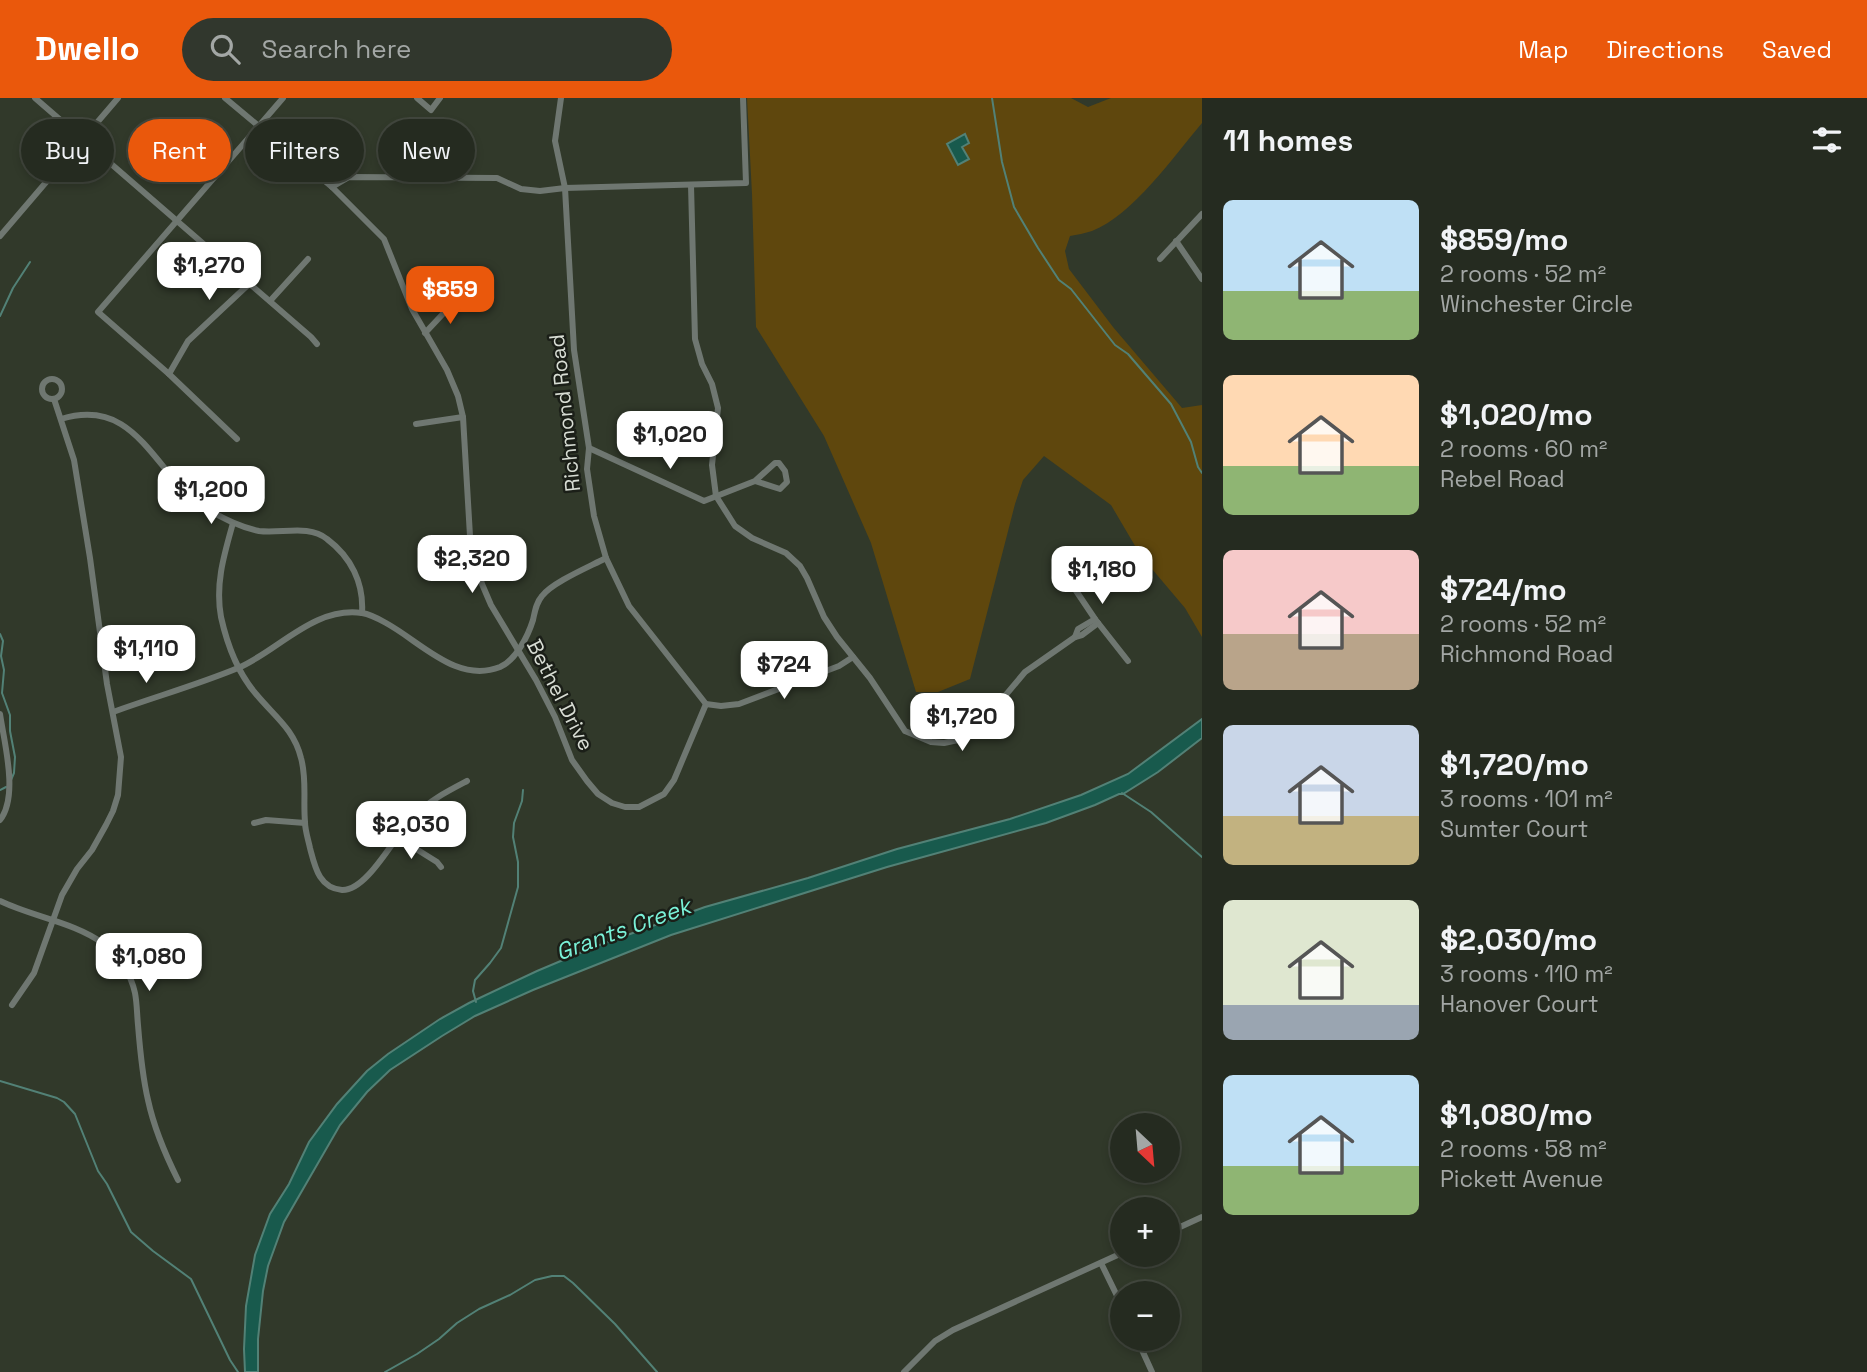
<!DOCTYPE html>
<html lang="en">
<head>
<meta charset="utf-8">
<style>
  :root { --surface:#252b20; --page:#31372d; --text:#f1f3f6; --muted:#a3a7a5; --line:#42473e; --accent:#ea580c }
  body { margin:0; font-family:"Space Grotesk",sans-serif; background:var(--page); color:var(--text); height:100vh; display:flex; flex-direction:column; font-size:26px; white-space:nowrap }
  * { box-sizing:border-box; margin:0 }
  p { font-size:23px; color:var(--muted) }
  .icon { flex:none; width:38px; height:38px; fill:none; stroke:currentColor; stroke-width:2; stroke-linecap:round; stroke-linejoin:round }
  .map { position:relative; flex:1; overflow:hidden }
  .side { display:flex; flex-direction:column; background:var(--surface); width:665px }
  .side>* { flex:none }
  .hud { position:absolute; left:21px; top:21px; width:665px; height:63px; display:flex; gap:14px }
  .needle { width:46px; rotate:154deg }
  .buttons { position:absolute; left:1110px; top:1015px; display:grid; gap:14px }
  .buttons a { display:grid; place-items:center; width:70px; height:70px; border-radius:50%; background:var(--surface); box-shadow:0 4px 10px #0003,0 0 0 2px var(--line); font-size:35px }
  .price { position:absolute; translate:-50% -60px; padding:0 16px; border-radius:14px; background:#fff; color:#222; font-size:23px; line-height:46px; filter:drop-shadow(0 2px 4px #0008) }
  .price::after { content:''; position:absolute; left:50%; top:42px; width:21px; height:16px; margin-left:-10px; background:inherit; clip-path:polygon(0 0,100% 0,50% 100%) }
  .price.selected { background:var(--accent); color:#fff }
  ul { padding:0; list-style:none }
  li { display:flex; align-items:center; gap:21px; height:175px; padding:0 21px }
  li span { display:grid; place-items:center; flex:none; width:196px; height:140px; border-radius:10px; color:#555 }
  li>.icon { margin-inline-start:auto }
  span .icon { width:84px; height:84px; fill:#fffc; stroke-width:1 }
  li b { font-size:30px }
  h2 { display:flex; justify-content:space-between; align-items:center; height:84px; padding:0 21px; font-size:30px }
  .tag { padding:0 24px; border-radius:32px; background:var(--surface); box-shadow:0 4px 10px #0003,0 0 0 2px var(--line); font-size:24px; line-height:63px }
  .tag.selected { background:var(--accent); color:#fff }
  header { display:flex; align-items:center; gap:42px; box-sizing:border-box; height:98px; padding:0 35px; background:var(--accent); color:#fff }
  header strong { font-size:33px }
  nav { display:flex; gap:38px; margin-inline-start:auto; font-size:24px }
  .search { width:490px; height:63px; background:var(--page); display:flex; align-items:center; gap:18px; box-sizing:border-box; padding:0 24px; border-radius:38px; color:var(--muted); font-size:26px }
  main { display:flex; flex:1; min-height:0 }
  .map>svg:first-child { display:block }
  .green { fill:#5f470d }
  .water { fill:#185a4d; stroke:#528176; stroke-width:2 }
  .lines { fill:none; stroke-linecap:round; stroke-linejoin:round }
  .stream { stroke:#528176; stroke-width:2 }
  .minor { stroke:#6f7771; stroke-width:6 }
  .labels { text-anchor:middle; stroke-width:5; stroke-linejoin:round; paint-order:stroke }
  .street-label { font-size:21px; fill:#d8ddd4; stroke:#1b1f18 }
  .water-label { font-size:23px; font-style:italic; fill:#7af2d8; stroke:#1b1f18 }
</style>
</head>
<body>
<header>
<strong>Dwello</strong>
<div class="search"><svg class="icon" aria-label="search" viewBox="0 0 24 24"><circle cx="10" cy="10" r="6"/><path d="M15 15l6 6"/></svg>Search here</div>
<nav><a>Map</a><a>Directions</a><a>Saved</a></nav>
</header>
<main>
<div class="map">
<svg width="1202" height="1274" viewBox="0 0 1202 1274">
  <rect width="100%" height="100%" fill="#31392a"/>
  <!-- green -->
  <path class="green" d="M747,0H1071L1088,9L1111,0H1202V25C1173,59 1133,117 1092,133C1085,135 1077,137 1070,138L1065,153L1069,171L1113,229L1182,310L1202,307V539L1185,510L1141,458L1111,407L1044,358L1023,382L1015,406L970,581L938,594H916L871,445L824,338L756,229L752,96Z"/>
  <!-- water -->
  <g class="water">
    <path d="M965,36L969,45L962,49L969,61L958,67L947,46Z"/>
    <path d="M1202,621V640L1158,674L1123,696H1119L1095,707L1046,725L887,769L671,837L533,892L475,918L442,938L390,972L367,994L340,1027L284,1124L268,1168L263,1193L258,1241V1274H245L244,1251L246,1208L255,1157L270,1116L289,1086L309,1044L337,1006L367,973L388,956L440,921L469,905L537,873L594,849L705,809L808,780L897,751L1010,721L1081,697L1128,676Z"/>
  </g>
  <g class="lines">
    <!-- stream -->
    <g class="stream">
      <path d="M992,0L1002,64L1014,109L1038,150L1059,182L1071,191L1115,247L1128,256L1171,306L1191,344L1198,369L1202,375"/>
      <path d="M0,218L13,190L30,164"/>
      <path d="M0,536L3,543L1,558L4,572L2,595L10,617V633L15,659L14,675L11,682"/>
      <path d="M0,692L6,689"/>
      <path d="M1122,695L1151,714L1202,759"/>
      <path d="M476,904L473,893L475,882L490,865L501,850L518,789V764L513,739L514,725L522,703L523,692"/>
      <path d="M0,983L57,1000L64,1004L75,1016L98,1073L107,1086L131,1134L153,1153L191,1181L230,1262L238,1274"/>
      <path d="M385,1274L417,1256L439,1241L457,1225L479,1211L510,1197L535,1182L552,1178H564L573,1185L615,1226L657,1274"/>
    </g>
    <!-- minor -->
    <g class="minor">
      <path d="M35,0L311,239L317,246"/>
      <path d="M225,0L332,89L384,141L412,211L447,272L458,298L463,319L470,438L482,486L491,507L536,582L555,619L572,662L587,683L598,696L612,705L625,709H639L664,696L674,682L706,606"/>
      <path d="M417,0L431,12L440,0"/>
      <path d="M561,0L555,43L565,90L574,252L589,350L587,371L594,418L606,460L629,508L706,606L721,608L739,606L839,568L853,559"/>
      <path d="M691,87L695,241L702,266L712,286L718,310L712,367L716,398L735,428L752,440L786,455L800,468L807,480L824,519L837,539L870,580L905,633L931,644L944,645L958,642L978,630L1025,574L1075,539L1082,537L1098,525"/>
      <path d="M332,89L349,79L497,80L521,91L540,93L565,90L746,85L743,0"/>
      <path d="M0,138L118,0"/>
      <path d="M1176,143L1202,181"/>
      <path d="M1160,161L1202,116"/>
      <path d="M270,203L308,161"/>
      <path d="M425,235L455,203"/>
      <path d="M169,276L188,243L249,186"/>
      <circle cx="52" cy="291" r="10"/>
      <path d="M61,321C114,305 137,336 167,373C174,383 182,394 192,401C212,415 235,428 259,433C281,436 309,426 327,441C351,459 364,485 362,515"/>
      <path d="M416,326L463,319"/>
      <path d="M237,341L169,276L98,214L283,0"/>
      <path d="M589,350L704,403L755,383L780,391L787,384L785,373L779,365H775L755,383"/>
      <path d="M233,425C224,457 215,486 221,519C227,546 238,575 256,596C274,618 294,631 301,660C307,681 303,702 305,724C305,732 308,741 310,750C315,769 319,790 342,792C368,793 396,735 414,718C430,702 448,693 467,683"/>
      <path d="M1058,466L1095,521L1128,563"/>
      <path d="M1075,539L1078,531L1095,521"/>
      <path d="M113,614C154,599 197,587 238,570C278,553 314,508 362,515C370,516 379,521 386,525C421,544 457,586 500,569C516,562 528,538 533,522C535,513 536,505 542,498C553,484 589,469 606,460"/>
      <path d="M0,616C4,644 19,698 0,722"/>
      <path d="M254,725L266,722L305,725"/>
      <path d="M397,739L437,764L441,769"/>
      <path d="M0,803C33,819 74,824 104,846C119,858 131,876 135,895C137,905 137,917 138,927C140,952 142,977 148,1002C154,1030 165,1056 178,1082"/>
      <path d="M12,907L34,875L62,797L77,771L92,752L106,727L113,713L118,697L121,659L107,586L90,460L74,362L54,301"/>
      <path d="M1167,1135L1202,1119"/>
      <path d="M1101,1165L1122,1208"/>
      <path d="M1137,1241L1152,1274"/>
      <path d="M904,1274L935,1243L953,1232L1122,1155"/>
    </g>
  </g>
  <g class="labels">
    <!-- street labels -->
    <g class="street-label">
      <text transform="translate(565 315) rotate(-96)" y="7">Richmond Road</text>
      <text transform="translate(560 597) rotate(63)" y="7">Bethel Drive</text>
    </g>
    <!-- water labels -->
    <g class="water-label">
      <text transform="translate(623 831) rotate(-20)" y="8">Grants Creek</text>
    </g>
  </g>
</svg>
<div class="buttons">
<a><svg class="needle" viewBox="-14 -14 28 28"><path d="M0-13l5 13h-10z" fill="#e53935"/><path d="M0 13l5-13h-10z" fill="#a3a7a5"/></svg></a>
<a>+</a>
<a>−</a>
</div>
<b class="price" style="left:209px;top:204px">$1,270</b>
<b class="price selected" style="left:450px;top:228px">$859</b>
<b class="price" style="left:670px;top:373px">$1,020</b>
<b class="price" style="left:211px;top:428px">$1,200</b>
<b class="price" style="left:472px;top:497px">$2,320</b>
<b class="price" style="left:1102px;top:508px">$1,180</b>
<b class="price" style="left:146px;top:587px">$1,110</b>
<b class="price" style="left:784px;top:603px">$724</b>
<b class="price" style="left:962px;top:655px">$1,720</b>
<b class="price" style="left:411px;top:763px">$2,030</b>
<b class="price" style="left:149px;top:895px">$1,080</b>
<div class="hud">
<a class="tag">Buy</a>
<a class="tag selected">Rent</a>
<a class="tag">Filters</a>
<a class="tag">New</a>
</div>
</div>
<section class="side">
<h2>11 homes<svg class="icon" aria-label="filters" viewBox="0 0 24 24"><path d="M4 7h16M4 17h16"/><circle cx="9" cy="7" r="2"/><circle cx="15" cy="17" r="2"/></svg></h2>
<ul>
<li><span style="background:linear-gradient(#bfe0f5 65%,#8fb573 0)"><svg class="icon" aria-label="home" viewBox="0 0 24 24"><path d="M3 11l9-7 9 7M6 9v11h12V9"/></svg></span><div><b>$859/mo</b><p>2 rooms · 52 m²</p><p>Winchester Circle</p></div></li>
<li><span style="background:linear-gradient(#ffd9b3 65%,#8fb573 0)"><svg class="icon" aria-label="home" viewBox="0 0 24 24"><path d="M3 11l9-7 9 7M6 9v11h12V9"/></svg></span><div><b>$1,020/mo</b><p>2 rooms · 60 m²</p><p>Rebel Road</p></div></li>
<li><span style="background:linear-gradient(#f6c9c9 60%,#b9a48a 0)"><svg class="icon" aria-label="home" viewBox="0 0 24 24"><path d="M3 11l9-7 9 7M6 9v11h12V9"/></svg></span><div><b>$724/mo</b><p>2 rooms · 52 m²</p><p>Richmond Road</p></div></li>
<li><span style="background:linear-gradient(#c9d6e8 65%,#c2b280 0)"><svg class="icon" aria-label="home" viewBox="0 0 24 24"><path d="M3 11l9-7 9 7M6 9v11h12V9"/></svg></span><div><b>$1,720/mo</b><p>3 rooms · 101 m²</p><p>Sumter Court</p></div></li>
<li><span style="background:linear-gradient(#dfe7d0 75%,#9aa5b1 0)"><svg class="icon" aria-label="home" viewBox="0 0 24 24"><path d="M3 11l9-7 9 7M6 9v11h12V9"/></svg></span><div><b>$2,030/mo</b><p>3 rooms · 110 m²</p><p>Hanover Court</p></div></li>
<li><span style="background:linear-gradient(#bfe0f5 65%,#8fb573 0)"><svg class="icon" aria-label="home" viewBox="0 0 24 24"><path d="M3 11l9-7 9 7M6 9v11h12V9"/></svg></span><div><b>$1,080/mo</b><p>2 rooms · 58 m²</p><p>Pickett Avenue</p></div></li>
</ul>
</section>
</main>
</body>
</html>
